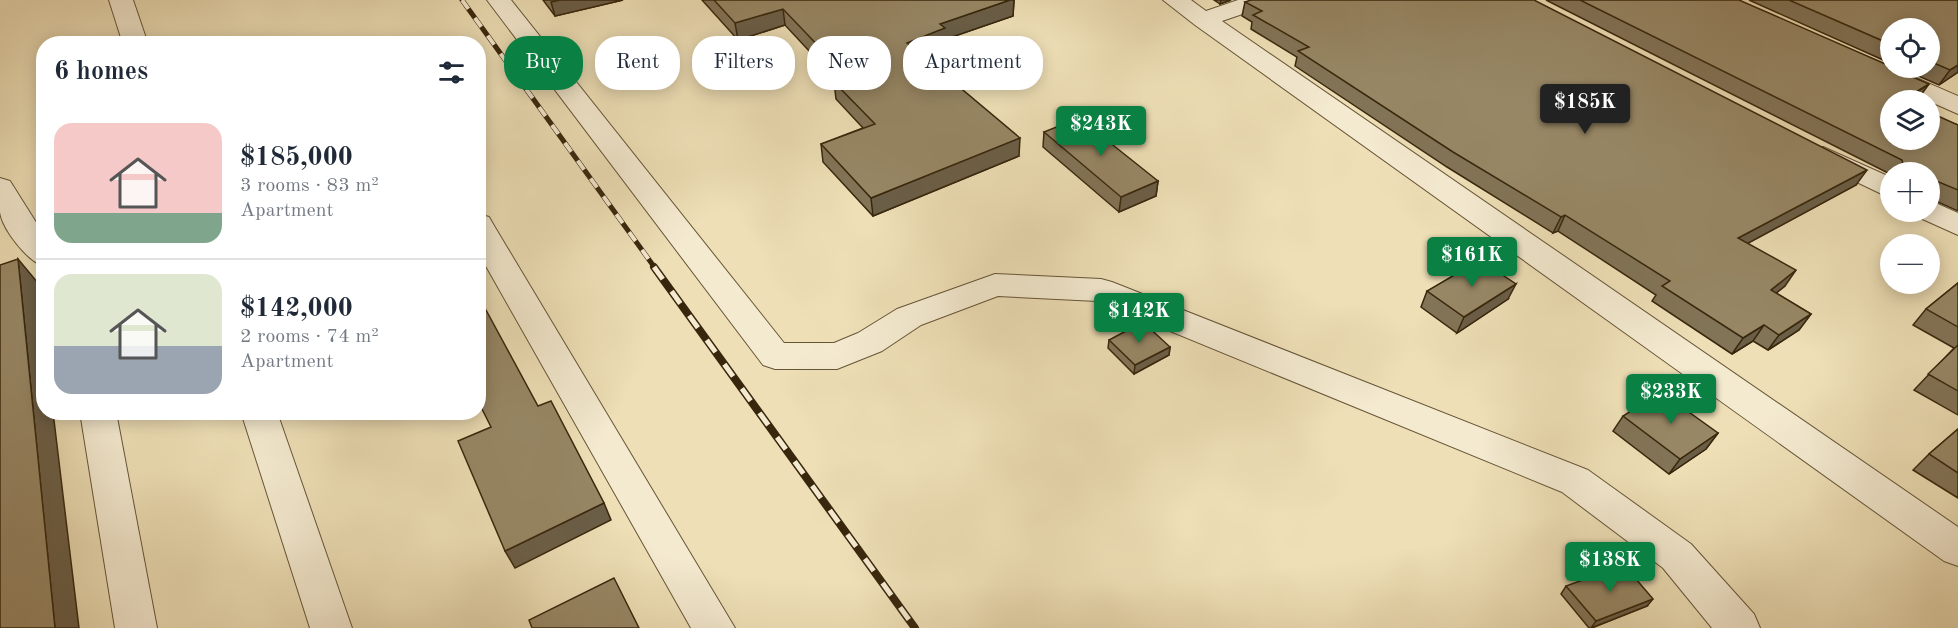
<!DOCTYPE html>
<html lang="en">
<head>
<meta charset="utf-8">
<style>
  :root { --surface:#fff; --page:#f6f6f7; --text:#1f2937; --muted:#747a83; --line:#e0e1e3; --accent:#0b8043 }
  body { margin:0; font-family:"Old Standard TT",serif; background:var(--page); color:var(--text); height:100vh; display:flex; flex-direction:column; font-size:22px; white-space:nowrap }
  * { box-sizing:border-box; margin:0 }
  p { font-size:20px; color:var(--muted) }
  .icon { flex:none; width:33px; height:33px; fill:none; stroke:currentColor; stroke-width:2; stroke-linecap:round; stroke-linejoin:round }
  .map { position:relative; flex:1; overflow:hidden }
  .panel { position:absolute; left:36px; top:36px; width:450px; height:384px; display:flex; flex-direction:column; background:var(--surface); border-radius:24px; box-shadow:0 3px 15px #0003 }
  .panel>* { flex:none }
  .guide { position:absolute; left:504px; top:36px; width:570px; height:54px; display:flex; gap:12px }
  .buttons { position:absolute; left:1880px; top:18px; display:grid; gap:12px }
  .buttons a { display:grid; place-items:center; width:60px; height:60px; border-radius:50%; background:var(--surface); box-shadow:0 3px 15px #0003; font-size:30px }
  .price { position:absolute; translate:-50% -51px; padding:0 14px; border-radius:6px; background:var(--accent); color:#fff; font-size:20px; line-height:39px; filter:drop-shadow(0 2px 3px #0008) }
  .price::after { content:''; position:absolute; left:50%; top:36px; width:18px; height:14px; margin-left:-9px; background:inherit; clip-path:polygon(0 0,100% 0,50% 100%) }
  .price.selected { background:#222; color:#fff }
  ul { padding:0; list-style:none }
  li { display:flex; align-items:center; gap:18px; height:150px; padding:0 18px }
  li+li { border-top:2px solid var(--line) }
  li span { display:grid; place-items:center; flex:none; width:168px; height:120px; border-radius:18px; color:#555 }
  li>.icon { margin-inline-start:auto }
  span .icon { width:72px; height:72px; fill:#fffc; stroke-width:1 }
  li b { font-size:26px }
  h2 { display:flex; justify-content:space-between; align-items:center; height:72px; padding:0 18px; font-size:26px }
  .chip { padding:0 21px; border-radius:24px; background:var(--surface); box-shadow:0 3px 15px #0003; font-size:21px; line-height:54px }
  .chip.selected { background:var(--accent); color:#fff }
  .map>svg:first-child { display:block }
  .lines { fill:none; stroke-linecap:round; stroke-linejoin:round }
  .minor-casing { stroke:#665537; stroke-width:2 }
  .minor { fill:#f4ead0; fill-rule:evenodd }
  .rail-far1-casing { stroke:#39270d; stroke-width:5 }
  .rail-casing { stroke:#39270d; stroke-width:8 }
  .rail-far1 { stroke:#f4ead0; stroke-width:4; stroke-dasharray:11; stroke-linecap:butt }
  .rail { stroke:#f4ead0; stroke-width:5; stroke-dasharray:15; stroke-linecap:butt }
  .wall { fill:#827457; stroke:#39270d; stroke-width:1.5 }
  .shaded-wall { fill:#6a5e47; stroke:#39270d; stroke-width:1.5 }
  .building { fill:#978765; stroke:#39270d; stroke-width:1.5 }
</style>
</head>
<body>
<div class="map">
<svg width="1958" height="628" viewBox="0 0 1958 628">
  <rect width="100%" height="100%" fill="#eedfb6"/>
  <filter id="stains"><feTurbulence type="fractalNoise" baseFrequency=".00333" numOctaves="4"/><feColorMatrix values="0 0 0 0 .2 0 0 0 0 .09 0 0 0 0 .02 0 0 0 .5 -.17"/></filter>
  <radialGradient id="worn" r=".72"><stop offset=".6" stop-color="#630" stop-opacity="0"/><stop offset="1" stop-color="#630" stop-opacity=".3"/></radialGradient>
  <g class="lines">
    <!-- minor casing -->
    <g class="minor-casing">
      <g id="minor">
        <path d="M109,0H133L148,44H123Z"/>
        <path d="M487,0H511L784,343H834L858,333L897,309L995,274L1101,279L1112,282L1588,470L1691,544L1754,614L1760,628H1712L1663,568L1562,492L1097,301L998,296L921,325L882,351L837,369H775L763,365Z"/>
        <path d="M1163,0H1191L1206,11L1238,0H1273L1269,5L1222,21L1958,527V566L1944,561L1195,25Z"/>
        <path d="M1884,64L1958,96V114L1875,77L1871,72L1875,67Z"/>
        <path d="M1823,147L1890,177V198L1813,161L1809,155L1813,149Z"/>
        <path d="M0,178L10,181L44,235V266C28,262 2,229 0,212C0,201 0,189 0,178Z"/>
        <path d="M1929,200L1958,213V235L1918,217L1915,212H1929Z"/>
        <path d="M478,214L489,217L493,224L735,628H691L478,252Z"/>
        <path d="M80,412H116L157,628H115Z"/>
        <path d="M241,412H277L352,628H310Z"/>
      </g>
    </g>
    <!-- minor -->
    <use href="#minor" class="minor"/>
    <!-- rail-far1 casing -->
    <g class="rail-far1-casing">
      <path id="rail-far1" d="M462,0L655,268"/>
    </g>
    <!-- rail casing -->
    <g class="rail-casing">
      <path id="rail" d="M654,267L915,628"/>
    </g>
    <!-- rail-far1 -->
    <use href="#rail-far1" class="rail-far1"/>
    <!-- rail -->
    <use href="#rail" class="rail"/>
  </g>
  <!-- wall -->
  <g class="wall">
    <path d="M543,0H623L555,16Z"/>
    <path d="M702,0H1014L1013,16L946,39V45L921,55L1019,156L873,216L823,162L821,144L863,128L836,99L834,82L837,81L785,25L738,40Z"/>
    <path d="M1214,0H1231L1220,4Z"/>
    <path d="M1546,0H1739L1918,99L1915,100H1890L1958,125V211L1929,198V172H1890V174Z"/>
    <path d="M1749,0H1958V72L1939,85L1900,68H1929V28H1890V63Z"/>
    <path d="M1245,2L1856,185L1748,243L1785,286L1776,293L1811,314L1799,330L1768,350L1753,341L1732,354L1652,301L1656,295L1558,231L1553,233L1447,167L1295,66L1297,57L1251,29L1252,22L1242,16Z"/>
    <path d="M1044,132L1158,181L1156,196L1119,212L1043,147Z"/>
    <path d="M1958,283V415L1914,390L1954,348L1913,325L1926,309Z"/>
    <path d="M1427,291L1508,299L1457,333L1421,307Z"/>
    <path d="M1109,340L1170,347L1169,355L1134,374L1108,348Z"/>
    <path d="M1623,416L1718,433L1706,449L1669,474L1613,431Z"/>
    <path d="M1958,429V498L1913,470L1929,454Z"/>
    <path d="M1566,586L1647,606L1592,628H1589L1561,594Z"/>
  </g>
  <!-- shaded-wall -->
  <g class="shaded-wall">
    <path d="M560,0H623L555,16L551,2Z"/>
    <path d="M1010,0H1014L1013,16L946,39V45L908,60L907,43L940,24Z"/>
    <path d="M1221,0H1231L1220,4Z"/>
    <path d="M783,9L785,25L738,40L735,23Z"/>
    <path d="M1958,65V72L1939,85L1950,70Z"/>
    <path d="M1929,84L1918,99L1915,100H1903Z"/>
    <path d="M1020,138L1019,156L873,216L871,198Z"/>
    <path d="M1867,170L1856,185L1728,254L1738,238Z"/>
    <path d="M1158,181L1156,196L1119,212L1121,197Z"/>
    <path d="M1565,215L1558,231L1553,233L1561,217Z"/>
    <path d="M18,259L38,283L44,329V412H53L79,628H55Z"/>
    <path d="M1796,270L1785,286L1760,306L1771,290Z"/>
    <path d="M1516,284L1508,299L1457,333L1464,317Z"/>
    <path d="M1811,314L1799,330L1768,350L1779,335Z"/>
    <path d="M1764,325L1753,341L1732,354L1743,338Z"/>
    <path d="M1170,347L1169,355L1134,374L1135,365Z"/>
    <path d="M1718,433L1706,449L1669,474L1680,459Z"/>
    <path d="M604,503L611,520L515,568L505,551Z"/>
    <path d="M1653,599L1647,606L1591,628L1596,621Z"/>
  </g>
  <!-- building -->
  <g class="building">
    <path d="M714,0H1010L940,24L945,28L907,43L1020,138L871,198L821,144L875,124L834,82L848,77L783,9L735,23Z"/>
    <path d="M1251,0H1534L1867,170L1738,238L1796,270L1771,290L1811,314L1779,335L1764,325L1743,338L1662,286L1670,281L1565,215L1561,217L1453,152L1298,51L1309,47L1253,15L1262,11L1245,2Z"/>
    <path d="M1580,0H1739L1890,66V68H1892L1929,84L1903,100H1890V140H1929V112L1958,125V190L1929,178V172H1916L1904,168L1902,160Z"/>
    <path d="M1789,0H1958V65L1950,70L1929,61V28H1890V44Z"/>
    <path d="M1079,118L1158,181L1121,197L1044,132Z"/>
    <path d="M18,259L55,628H0V265Z"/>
    <path d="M1480,260L1516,284L1464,317L1427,291Z"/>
    <path d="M1958,283V327L1926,309Z"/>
    <path d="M478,293L486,310L538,406L551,401L604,503L505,551L458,441L491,427L478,401Z"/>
    <path d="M1143,322L1170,347L1135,365L1109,340Z"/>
    <path d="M1958,345V391L1928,374Z"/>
    <path d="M1661,392L1718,433L1680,459L1623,416Z"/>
    <path d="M1958,429V473L1929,454Z"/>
    <path d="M1624,565L1653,599L1596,621L1566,586Z"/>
    <path d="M614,578L639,628H532L529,620Z"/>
  </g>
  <rect width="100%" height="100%" filter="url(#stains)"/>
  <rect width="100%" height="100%" fill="url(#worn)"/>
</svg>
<div class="buttons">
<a><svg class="icon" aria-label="locate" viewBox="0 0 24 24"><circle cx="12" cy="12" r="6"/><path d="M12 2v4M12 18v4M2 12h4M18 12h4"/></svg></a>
<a><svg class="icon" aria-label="layers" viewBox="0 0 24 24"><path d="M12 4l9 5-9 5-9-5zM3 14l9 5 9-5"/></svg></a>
<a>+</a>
<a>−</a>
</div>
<b class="price selected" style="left:1585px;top:135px">$185K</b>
<b class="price" style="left:1101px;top:157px">$243K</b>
<b class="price" style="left:1472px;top:288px">$161K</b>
<b class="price" style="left:1139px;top:344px">$142K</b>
<b class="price" style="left:1671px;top:425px">$233K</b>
<b class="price" style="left:1610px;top:593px">$138K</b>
<div class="guide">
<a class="chip selected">Buy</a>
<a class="chip">Rent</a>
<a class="chip">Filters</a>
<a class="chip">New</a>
<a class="chip">Apartment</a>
</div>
<section class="panel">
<h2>6 homes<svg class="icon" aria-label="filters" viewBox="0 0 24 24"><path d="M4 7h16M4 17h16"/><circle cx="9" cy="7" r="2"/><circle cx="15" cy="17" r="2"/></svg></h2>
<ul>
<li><span style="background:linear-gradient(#f6c9c9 75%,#7fa58c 0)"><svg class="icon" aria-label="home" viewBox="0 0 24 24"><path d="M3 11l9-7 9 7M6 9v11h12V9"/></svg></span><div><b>$185,000</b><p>3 rooms · 83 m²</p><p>Apartment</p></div></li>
<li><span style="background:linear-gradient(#dfe7d0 60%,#9aa5b1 0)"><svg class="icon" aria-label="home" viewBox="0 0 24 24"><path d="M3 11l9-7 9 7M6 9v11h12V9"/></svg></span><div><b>$142,000</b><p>2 rooms · 74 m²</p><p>Apartment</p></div></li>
</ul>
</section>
</div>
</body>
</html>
